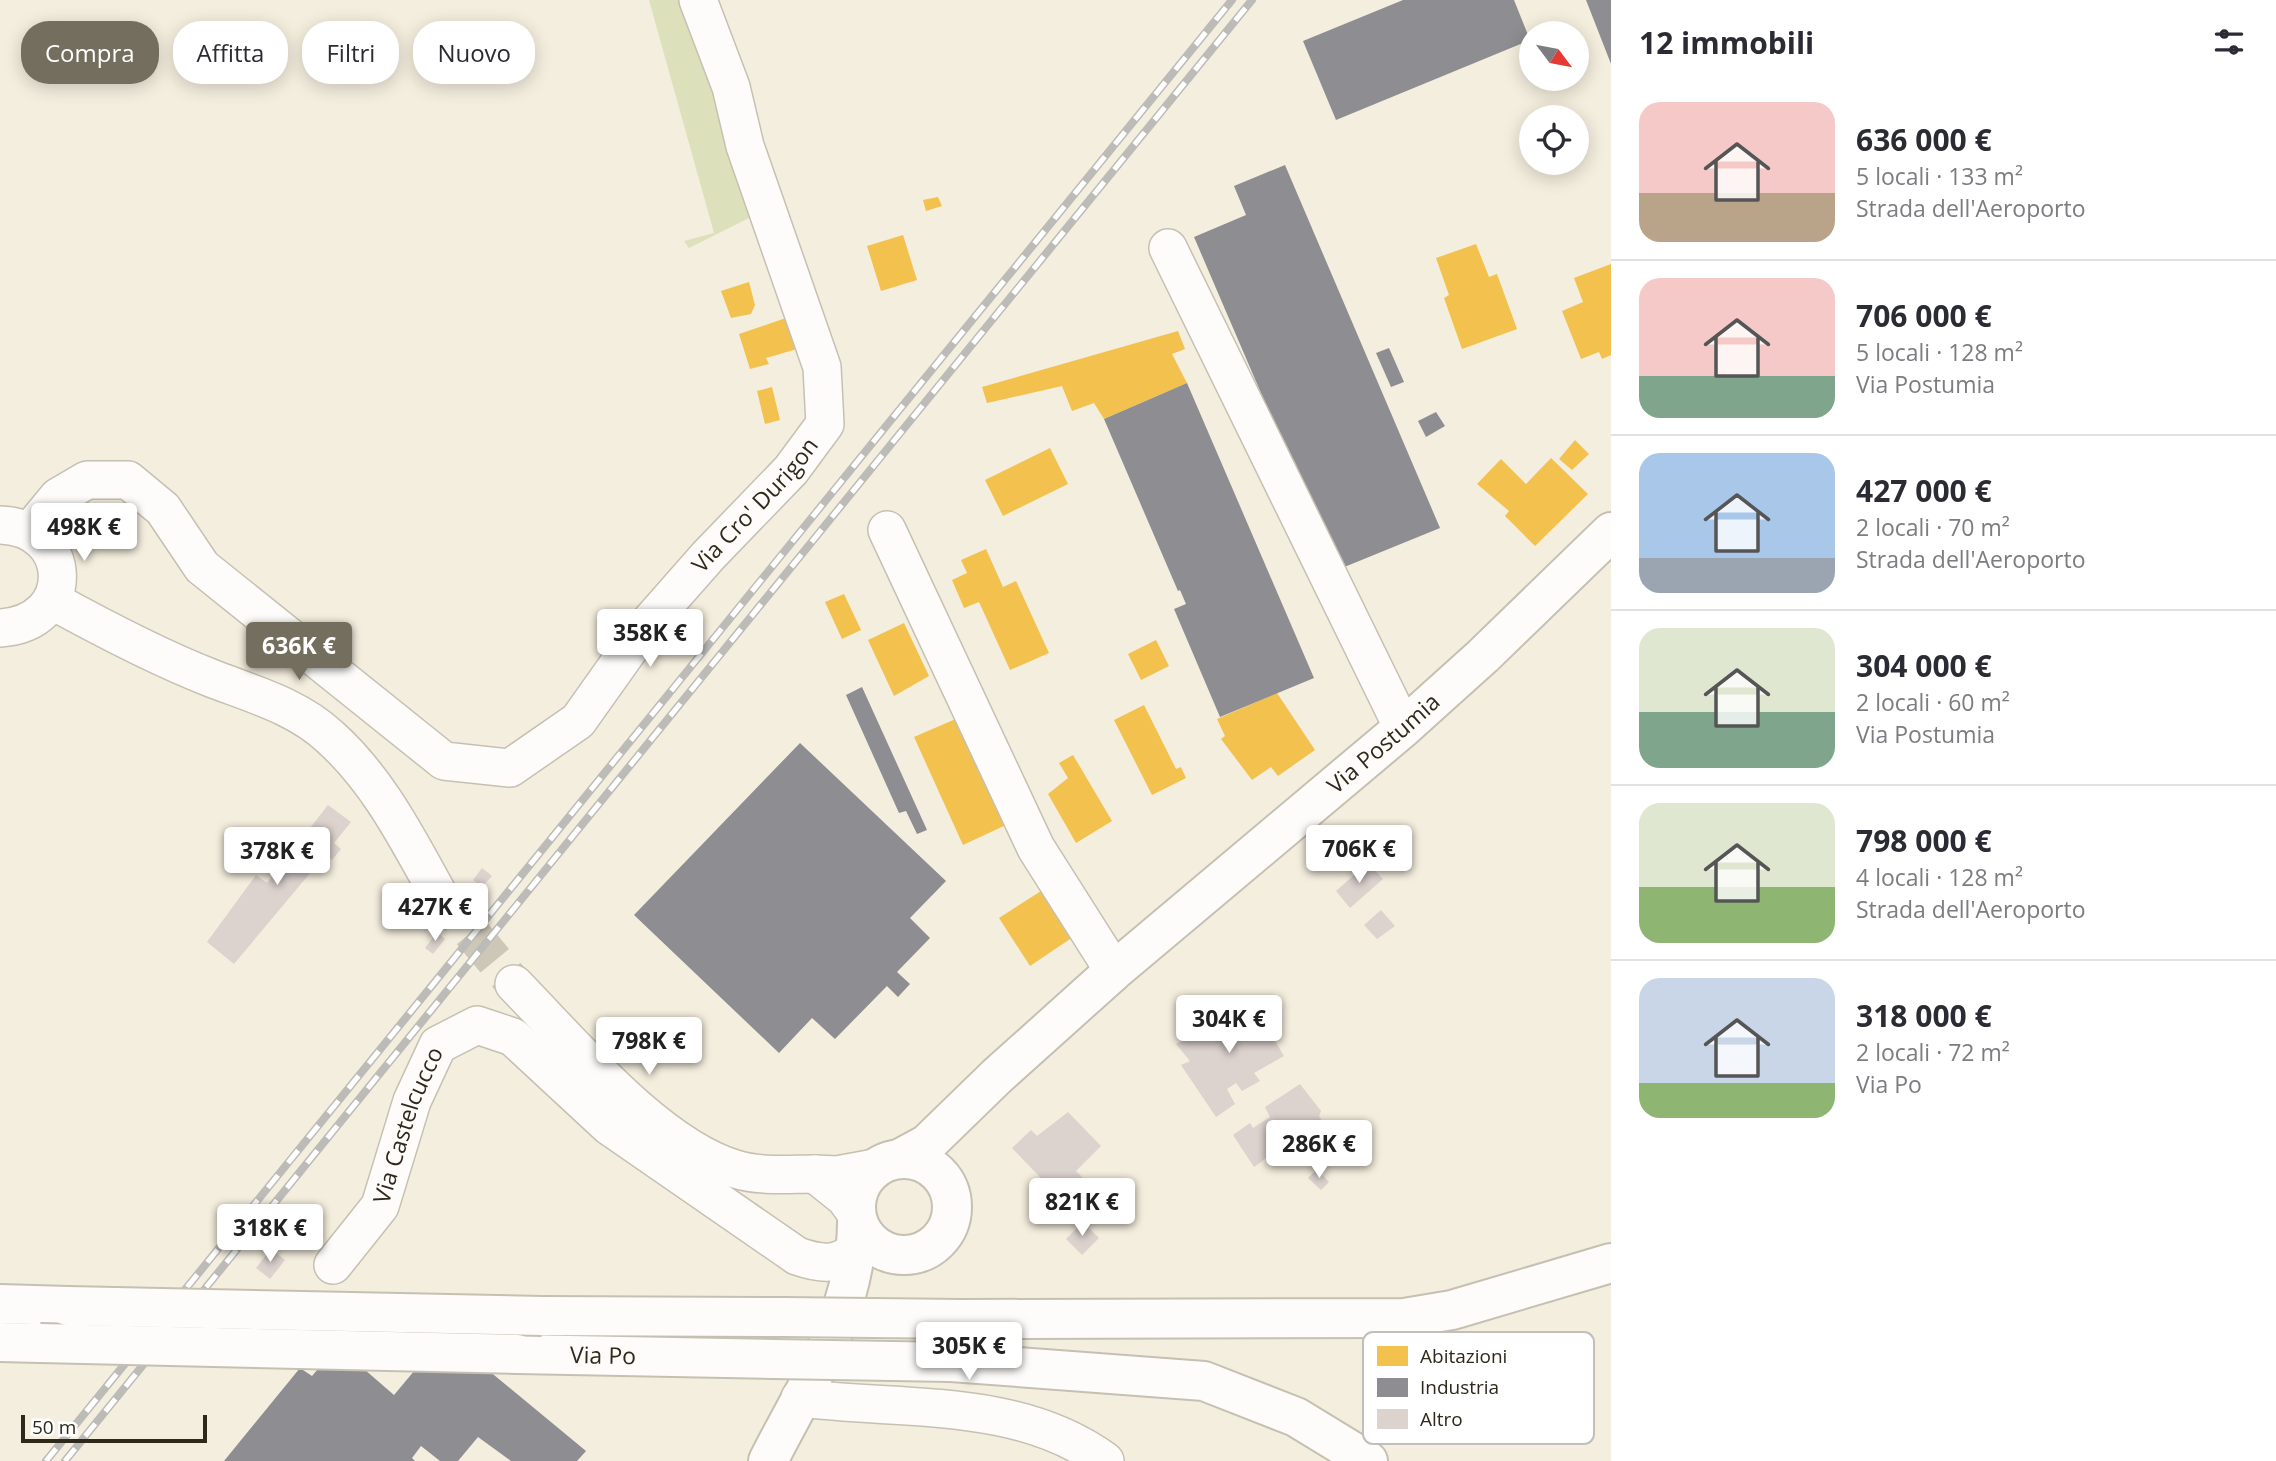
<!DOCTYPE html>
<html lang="it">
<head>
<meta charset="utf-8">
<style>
  :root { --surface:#fff; --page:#f7f7f7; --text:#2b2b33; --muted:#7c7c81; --line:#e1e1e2; --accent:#746e5f }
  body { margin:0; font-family:"Open Sans",sans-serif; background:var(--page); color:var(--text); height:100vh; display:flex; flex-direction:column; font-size:26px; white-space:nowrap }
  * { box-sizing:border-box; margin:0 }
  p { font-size:23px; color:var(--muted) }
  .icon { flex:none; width:38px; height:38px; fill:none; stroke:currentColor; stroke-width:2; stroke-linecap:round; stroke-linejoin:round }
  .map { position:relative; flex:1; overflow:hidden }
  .drawer { display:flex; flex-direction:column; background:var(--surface); width:665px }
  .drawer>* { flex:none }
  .hud { position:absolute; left:21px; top:21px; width:665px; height:63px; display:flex; gap:14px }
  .needle { width:46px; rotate:122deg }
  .fabs { position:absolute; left:1519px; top:21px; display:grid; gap:14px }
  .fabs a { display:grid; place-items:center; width:70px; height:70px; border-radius:50%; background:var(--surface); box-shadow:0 4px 18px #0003; font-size:35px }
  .scale { position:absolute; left:21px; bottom:18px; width:186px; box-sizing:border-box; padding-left:7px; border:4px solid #2f291b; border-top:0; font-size:19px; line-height:24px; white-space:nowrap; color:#2f291b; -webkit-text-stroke:5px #fff; paint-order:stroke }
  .price { position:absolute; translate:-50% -60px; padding:0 16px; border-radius:7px; background:#fff; color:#222; font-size:23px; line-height:46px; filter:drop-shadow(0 2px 4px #0008) }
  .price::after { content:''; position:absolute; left:50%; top:42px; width:21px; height:16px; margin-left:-10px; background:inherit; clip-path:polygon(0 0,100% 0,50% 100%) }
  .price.current { background:var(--accent); color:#fff }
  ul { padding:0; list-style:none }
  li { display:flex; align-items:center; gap:21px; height:175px; padding:0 28px }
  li+li { border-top:2px solid var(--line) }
  li span { display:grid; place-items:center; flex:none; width:196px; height:140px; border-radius:21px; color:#555 }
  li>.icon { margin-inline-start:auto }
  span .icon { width:84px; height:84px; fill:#fffc; stroke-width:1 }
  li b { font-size:30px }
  h2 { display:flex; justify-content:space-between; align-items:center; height:84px; padding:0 28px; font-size:30px }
  .pill { padding:0 24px; border-radius:28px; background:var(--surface); box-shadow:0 4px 18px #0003; font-size:24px; line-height:63px }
  .pill.current { background:var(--accent); color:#fff }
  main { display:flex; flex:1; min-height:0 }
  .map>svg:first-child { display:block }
  .green { fill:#dce1bb }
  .homes { fill:#f2c14e }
  .industry { fill:#8d8d92 }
  .building { fill:#dcd2ce }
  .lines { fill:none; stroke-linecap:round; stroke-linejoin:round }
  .minor-tunnel { stroke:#cdc7b7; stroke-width:37; stroke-dasharray:37 18; stroke-linecap:butt }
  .minor-casing { stroke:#c5c0b2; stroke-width:40 }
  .major-casing { stroke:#c5c0b2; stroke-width:42 }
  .highway-casing { stroke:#c5c0b2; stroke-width:42 }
  .minor { stroke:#fdfcfa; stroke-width:37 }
  .major { stroke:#fdfcfa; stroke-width:38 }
  .highway { stroke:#fdfcfa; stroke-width:38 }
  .rail-casing { stroke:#bcbbb7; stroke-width:8 }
  .rail { stroke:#fff; stroke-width:5; stroke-dasharray:16; stroke-linecap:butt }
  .highway-bridge-casing { stroke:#c5c0b2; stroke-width:42; stroke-linecap:butt }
  .highway-bridge { stroke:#fdfcfa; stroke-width:38 }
  .labels { text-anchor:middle; stroke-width:7; stroke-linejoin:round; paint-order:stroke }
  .street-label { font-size:23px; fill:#2f291b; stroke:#fff }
  .key { fill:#fff; stroke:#c1bfbb; stroke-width:2 }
  .key-label { font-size:19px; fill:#2f291b }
</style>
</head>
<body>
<main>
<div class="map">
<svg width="1611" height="1461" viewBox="0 0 1611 1461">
  <rect width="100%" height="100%" fill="#f4eede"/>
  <!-- green -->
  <path class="green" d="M649,0H704L773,206L689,248L684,241L714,233Z"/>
  <!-- homes -->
  <g class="homes">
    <path d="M938,197L942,206L926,211L923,200Z"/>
    <path d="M903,235L917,280L881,291L867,246Z"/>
    <path d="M1476,244L1489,277L1497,274L1517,329L1462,349L1444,298L1449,295L1436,258Z"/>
    <path d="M1611,264V355L1602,359L1599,352L1581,359L1562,311L1583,302L1574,278Z"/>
    <path d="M749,282L755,305L751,314L731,318L721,291Z"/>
    <path d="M786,318L797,349L766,358L769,364L750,369L739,334Z"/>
    <path d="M1178,331L1185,349L1172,354L1187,383L1104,419L1094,403L1072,411L1062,386L987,403L982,387Z"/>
    <path d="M772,387L780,420L765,424L757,391Z"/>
    <path d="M1575,440L1589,454L1572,470L1559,459Z"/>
    <path d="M1050,448L1068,484L1003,516L985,480Z"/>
    <path d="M1551,458L1588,494L1535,546L1505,516L1509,511L1477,484L1501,459L1526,484Z"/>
    <path d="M986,549L1003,587L1016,581L1049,653L1010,670L979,602L964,608L952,580L967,573L961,560Z"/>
    <path d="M844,594L861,630L842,639L825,602Z"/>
    <path d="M904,623L929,676L894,696L868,640Z"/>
    <path d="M1156,640L1169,666L1141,680L1128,654Z"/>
    <path d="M1277,693L1315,750L1278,776L1271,767L1252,780L1221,739L1225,736L1217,719Z"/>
    <path d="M1144,705L1176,769L1181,767L1186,778L1152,795L1114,720Z"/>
    <path d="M958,718L1006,825L963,845L914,737Z"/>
    <path d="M1073,755L1112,821L1076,843L1048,794L1068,778L1059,763Z"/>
    <path d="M1052,884L1082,931L1030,966L999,918Z"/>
  </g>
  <!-- industry -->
  <g class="industry">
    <path d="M1403,0H1514L1530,40L1336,120L1303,41Z"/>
    <path d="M1586,0H1611V64Z"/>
    <path d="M1285,165L1440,528L1337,570L1194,237L1246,215L1234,186Z"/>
    <path d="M1389,348L1404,382L1391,387L1376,353Z"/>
    <path d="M1187,383L1314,678L1220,717L1174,609L1186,604L1180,590L1178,591L1104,419Z"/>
    <path d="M1436,412L1445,426L1426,437L1418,421Z"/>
    <path d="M862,687L927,830L917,834L906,811L899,813L846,695Z"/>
    <path d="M800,743L946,881L910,918L930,938L897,972L910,984L898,997L887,986L835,1039L812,1018L779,1053L634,915Z"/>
    <path d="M323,1363H357L394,1395L420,1364L482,1365L586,1451L577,1461H511L478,1437L458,1461H440L421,1446L412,1458L415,1461H224L300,1368L312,1376Z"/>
  </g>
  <!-- building -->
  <g class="building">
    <path d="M328,805L351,822L334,843L341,849L332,860L326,854L234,964L207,942L256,875L267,883Z"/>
    <path d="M1368,863L1383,879L1350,908L1336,891Z"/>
    <path d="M482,868L492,876L482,887L473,880Z"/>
    <path d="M1381,910L1395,926L1377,939L1364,925Z"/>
    <path d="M437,932L445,939L433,954L425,948Z"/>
    <path d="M1251,1000L1284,1056L1254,1073L1260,1081L1242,1091L1236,1083L1227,1089L1235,1104L1216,1117L1181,1065L1190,1061L1176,1044Z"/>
    <path d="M1300,1084L1321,1111L1319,1116L1323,1122L1311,1133L1315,1139L1288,1161L1271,1142L1267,1145L1272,1154L1254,1167L1233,1135L1250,1123L1253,1128L1270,1117L1265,1107Z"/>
    <path d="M1068,1112L1101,1146L1076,1171L1093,1188L1071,1209L1012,1148L1031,1130L1037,1136Z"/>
    <path d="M1317,1169L1329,1182L1321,1190L1308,1178Z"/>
    <path d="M1083,1222L1099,1238L1082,1255L1066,1239Z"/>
    <path d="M271,1249L285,1260L270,1279L256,1268Z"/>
  </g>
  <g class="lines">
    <!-- minor-tunnel -->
    <path class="minor-tunnel" d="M436,890L514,984"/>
    <!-- minor casing -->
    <g class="minor-casing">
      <g id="minor">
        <path d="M1168,248L1403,728"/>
        <path d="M0,525C74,527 79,623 0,628"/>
        <path d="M887,530L1036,848L1114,971"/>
        <path id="s1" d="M30,531L58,497L87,480H128L163,509L202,567L444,761L510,768L578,721L642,631L708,556L791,470L825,424L822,367L745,146L731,87L698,0"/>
        <path d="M53,601C104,629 157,657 211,678C252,694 297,706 330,737C377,779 406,836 436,890"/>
        <path d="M514,984C572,1043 656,1145 735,1169C761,1177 788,1174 815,1174"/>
        <path d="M855,1212L845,1198L815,1174L837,1175L875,1168"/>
        <path id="s2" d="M333,1265L380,1206L412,1101L438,1045L477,1025L513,1037L609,1126L797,1256C820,1264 839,1267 857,1248"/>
        <path d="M800,1398C903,1411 1017,1397 1105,1461"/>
      </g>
    </g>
    <!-- major casing -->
    <g class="major-casing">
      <g id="major">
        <path id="s3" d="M901,1158L927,1144L997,1076L1114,971L1403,728L1483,656L1611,532"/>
        <circle cx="904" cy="1207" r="48"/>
        <path d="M768,1461C807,1384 857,1311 857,1222"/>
      </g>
    </g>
    <!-- highway casing -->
    <g class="highway-casing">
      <g id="highway">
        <path d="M0,1304L68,1306"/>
        <path d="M542,1316L784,1317"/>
        <path d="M962,1319L1404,1318L1452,1310L1611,1263"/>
        <path d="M0,1342L40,1343"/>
        <path id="s4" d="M517,1354L773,1359"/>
        <path d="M951,1362L1204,1381L1296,1417L1368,1461"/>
      </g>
    </g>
    <!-- minor -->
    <use href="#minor" class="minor"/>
    <!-- major -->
    <use href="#major" class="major"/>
    <!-- highway -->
    <use href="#highway" class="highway"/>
    <!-- rail casing -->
    <g class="rail-casing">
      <g id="rail">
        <path d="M46,1461L1232,0"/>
        <path d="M65,1461L1252,0"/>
      </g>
    </g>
    <!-- rail -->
    <use href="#rail" class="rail"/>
    <!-- highway-bridge casing -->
    <g class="highway-bridge-casing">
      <g id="highway-bridge">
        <path d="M68,1306L542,1316"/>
        <path d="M784,1317L962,1319"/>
        <path d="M40,1343L517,1354"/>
        <path d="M773,1359L951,1362"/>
      </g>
    </g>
    <!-- highway-bridge -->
    <use href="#highway-bridge" class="highway-bridge"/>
  </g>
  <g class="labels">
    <!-- street labels -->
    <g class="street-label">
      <text dy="8" stroke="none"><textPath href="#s1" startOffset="973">Via Cro' Durigon</textPath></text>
      <text dy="8" stroke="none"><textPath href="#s3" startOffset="637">Via Postumia</textPath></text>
      <text dy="8" stroke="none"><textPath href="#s2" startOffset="161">Via Castelcucco</textPath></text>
      <text dy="8" stroke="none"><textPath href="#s4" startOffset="86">Via Po</textPath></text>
    </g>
  </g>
  <!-- legend -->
  <rect x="1363" y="1332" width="231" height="112" rx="10" class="key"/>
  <rect x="1377" y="1346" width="31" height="20" fill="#f2c14e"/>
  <rect x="1377" y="1378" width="31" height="19" fill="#8d8d92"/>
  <rect x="1377" y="1409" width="31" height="20" fill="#dcd2ce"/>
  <g class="key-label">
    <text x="1420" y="1363">Abitazioni</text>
    <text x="1420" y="1394">Industria</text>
    <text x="1420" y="1426">Altro</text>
  </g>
</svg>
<div class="fabs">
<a><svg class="needle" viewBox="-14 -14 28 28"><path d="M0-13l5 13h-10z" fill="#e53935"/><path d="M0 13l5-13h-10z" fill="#7c7c81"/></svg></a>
<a><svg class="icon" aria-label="locate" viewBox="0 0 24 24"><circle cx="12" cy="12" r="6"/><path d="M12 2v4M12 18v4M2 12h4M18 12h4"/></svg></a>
</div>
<div class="scale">50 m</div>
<b class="price" style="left:84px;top:563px">498K €</b>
<b class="price" style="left:650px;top:669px">358K €</b>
<b class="price current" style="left:299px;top:682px">636K €</b>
<b class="price" style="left:1359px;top:885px">706K €</b>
<b class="price" style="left:277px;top:887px">378K €</b>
<b class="price" style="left:435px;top:943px">427K €</b>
<b class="price" style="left:1229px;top:1055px">304K €</b>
<b class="price" style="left:649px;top:1077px">798K €</b>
<b class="price" style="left:1319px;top:1180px">286K €</b>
<b class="price" style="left:1082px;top:1238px">821K €</b>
<b class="price" style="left:270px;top:1264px">318K €</b>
<b class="price" style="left:969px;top:1382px">305K €</b>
<div class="hud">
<a class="pill current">Compra</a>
<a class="pill">Affitta</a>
<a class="pill">Filtri</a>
<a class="pill">Nuovo</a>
</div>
</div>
<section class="drawer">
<h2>12 immobili<svg class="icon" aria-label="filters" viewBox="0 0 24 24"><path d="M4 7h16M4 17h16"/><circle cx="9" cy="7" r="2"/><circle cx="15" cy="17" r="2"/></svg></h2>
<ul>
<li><span style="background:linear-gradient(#f6c9c9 65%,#b9a48a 0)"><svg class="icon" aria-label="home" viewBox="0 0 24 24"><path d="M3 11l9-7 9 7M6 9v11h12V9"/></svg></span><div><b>636 000 €</b><p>5 locali · 133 m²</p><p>Strada dell'Aeroporto</p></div></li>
<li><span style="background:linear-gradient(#f6c9c9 70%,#7fa58c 0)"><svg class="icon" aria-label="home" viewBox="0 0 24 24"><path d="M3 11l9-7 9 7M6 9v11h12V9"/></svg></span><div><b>706 000 €</b><p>5 locali · 128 m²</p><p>Via Postumia</p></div></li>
<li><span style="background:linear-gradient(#a9c7e8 75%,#9aa5b1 0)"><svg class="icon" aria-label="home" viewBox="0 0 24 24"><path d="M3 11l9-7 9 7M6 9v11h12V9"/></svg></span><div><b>427 000 €</b><p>2 locali · 70 m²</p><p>Strada dell'Aeroporto</p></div></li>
<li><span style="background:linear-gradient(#dfe7d0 60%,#7fa58c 0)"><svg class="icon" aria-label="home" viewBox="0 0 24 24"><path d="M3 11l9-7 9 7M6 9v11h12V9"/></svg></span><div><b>304 000 €</b><p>2 locali · 60 m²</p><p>Via Postumia</p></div></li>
<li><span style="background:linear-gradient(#dfe7d0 60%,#8fb573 0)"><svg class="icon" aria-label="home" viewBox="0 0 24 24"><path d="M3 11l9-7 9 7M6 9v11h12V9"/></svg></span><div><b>798 000 €</b><p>4 locali · 128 m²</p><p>Strada dell'Aeroporto</p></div></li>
<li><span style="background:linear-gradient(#c9d6e8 75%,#8fb573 0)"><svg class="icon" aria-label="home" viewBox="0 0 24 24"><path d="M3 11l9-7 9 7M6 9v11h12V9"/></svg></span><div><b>318 000 €</b><p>2 locali · 72 m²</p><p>Via Po</p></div></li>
</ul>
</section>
</main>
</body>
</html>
